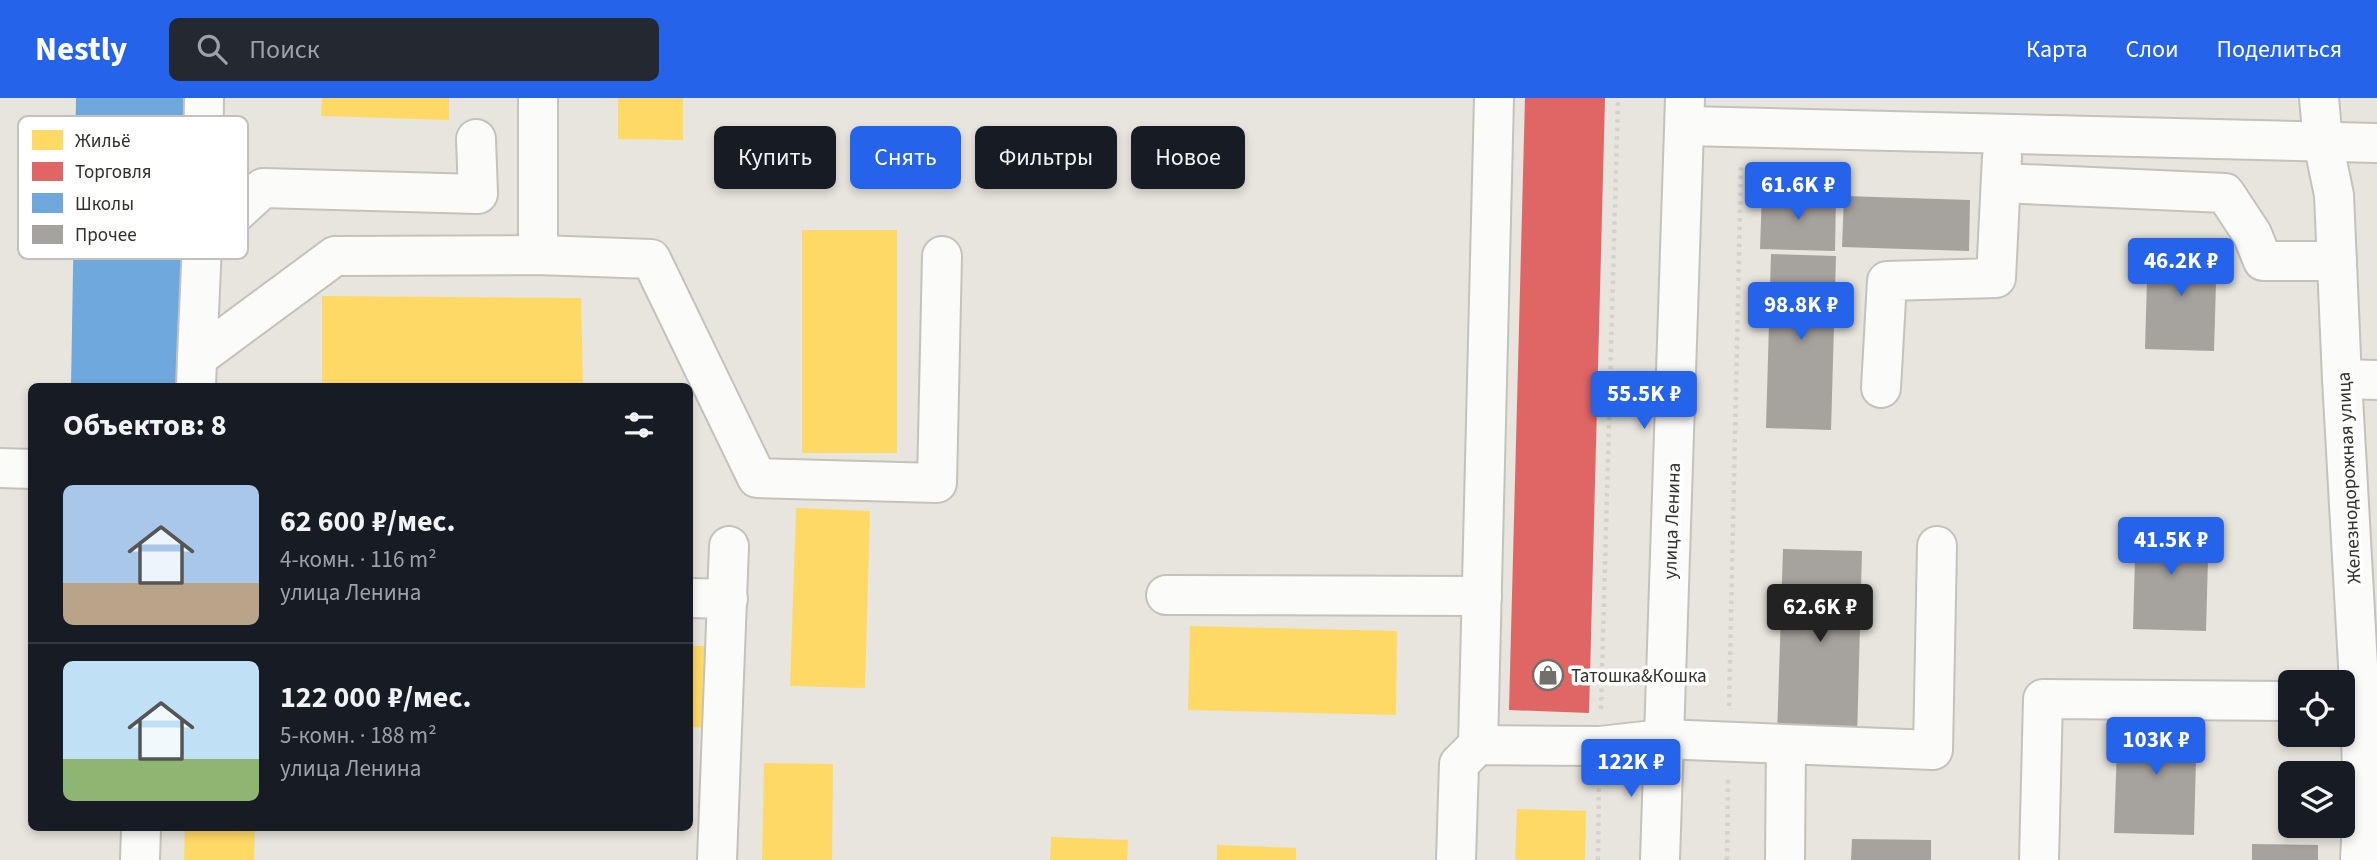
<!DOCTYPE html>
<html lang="ru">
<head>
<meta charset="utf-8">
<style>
  :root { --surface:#171b24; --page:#242831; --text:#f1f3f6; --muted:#9ea1a6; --line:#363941; --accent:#2563eb }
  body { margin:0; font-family:"Source Sans 3",sans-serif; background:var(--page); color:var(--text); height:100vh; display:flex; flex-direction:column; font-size:26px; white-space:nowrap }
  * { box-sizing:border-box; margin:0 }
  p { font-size:23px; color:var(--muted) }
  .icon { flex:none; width:38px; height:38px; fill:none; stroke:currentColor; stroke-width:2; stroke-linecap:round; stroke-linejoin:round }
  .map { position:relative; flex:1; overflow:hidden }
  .side { position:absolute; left:28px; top:285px; width:665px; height:448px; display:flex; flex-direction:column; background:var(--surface); border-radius:10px; box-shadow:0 4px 10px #0003 }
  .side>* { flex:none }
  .top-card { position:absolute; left:714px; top:28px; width:665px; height:63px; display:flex; gap:14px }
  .controls { position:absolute; left:2278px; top:572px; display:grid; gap:14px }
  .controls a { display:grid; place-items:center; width:77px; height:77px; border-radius:10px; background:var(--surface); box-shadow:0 4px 10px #0003; font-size:35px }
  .price { position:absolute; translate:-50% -60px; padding:0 16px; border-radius:7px; background:var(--accent); color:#fff; font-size:23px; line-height:46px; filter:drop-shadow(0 2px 4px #0008) }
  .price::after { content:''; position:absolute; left:50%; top:42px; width:21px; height:16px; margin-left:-10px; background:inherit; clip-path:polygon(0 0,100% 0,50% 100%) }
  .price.current { background:#222; color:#fff }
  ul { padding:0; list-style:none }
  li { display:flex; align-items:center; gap:21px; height:175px; padding:0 35px }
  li+li { border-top:2px solid var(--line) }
  li span { display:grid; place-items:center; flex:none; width:196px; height:140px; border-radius:10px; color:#555 }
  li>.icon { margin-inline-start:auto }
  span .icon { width:84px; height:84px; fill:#fffc; stroke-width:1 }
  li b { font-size:30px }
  h2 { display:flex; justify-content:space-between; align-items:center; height:84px; padding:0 35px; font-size:30px }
  .chip { padding:0 24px; border-radius:10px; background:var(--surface); box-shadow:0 4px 10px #0003; font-size:24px; line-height:63px }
  .chip.current { background:var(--accent); color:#fff }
  header { display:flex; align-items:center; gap:42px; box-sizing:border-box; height:98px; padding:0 35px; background:var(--accent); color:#fff }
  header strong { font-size:33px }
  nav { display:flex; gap:38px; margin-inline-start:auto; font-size:24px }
  .search { width:490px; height:63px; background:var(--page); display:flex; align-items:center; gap:18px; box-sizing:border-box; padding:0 24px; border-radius:10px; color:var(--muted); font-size:26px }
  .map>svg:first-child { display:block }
  .homes { fill:#ffd966 }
  .shops { fill:#e06666 }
  .schools { fill:#6fa8dc }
  .building { fill:#a6a29e }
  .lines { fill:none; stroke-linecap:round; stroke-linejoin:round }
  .minor-casing { stroke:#c3c2bb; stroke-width:42 }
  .path { stroke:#d3d2d0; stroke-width:4.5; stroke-dasharray:3.5 5; stroke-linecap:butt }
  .minor { stroke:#fbfbfa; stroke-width:38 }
  .labels { text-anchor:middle; stroke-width:7; stroke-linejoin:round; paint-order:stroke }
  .street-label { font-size:19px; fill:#32312c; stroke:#fff }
  .poi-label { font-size:19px; fill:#32312c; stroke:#fff; text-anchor:start }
  .key { fill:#fff; stroke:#c2c1c0; stroke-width:2 }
  .key-label { font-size:19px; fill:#32312c }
</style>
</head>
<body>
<header>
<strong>Nestly</strong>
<div class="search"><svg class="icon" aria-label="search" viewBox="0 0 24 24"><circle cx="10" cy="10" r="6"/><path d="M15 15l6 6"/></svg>Поиск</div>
<nav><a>Карта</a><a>Слои</a><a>Поделиться</a></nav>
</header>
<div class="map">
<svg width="2377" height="762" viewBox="0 0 2377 762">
  <rect width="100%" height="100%" fill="#e7e5dd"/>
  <!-- homes -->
  <g class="homes">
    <path d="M322,0H449V22L321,18Z"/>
    <path d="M618,0H683V42L618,41Z"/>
    <rect x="802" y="132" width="95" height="223"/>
    <path d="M322,198L581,200L583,289H322Z"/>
    <path d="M796,410L870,413L865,590L790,588Z"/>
    <path d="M1190,528L1397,533L1396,617L1188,612Z"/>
    <path d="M690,548H714L711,630L690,629Z"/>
    <path d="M764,665L833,666L832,762H762Z"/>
    <path d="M1517,711L1586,713L1585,762H1515Z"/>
    <path d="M185,730H255L254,762H184Z"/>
    <path d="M1051,739L1128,742L1127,762H1050Z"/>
    <path d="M1217,747L1296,750V762H1217Z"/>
  </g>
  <!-- shops -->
  <path class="shops" d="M1525,0H1605L1589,615L1509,612Z"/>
  <!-- schools -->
  <path class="schools" d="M76,0H184L179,289H71Z"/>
  <!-- building -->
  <g class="building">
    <path d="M1762,94L1836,96L1835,153L1760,151Z"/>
    <path d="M1844,98L1970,102L1969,153L1842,149Z"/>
    <path d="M2148,148L2217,150L2214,253L2145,251Z"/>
    <path d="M1771,156L1836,158L1831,332L1766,330Z"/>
    <path d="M2136,425L2209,426L2206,533L2133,531Z"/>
    <path d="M1783,451L1862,453L1857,640L1777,638Z"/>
    <path d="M2118,620L2197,623L2194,737L2114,735Z"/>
    <path d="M1852,741L1931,742V762H1851Z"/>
    <path d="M2252,746L2318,747V762H2252Z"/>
  </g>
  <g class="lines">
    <!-- minor casing -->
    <g class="minor-casing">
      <g id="minor">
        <path d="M2319,0L2323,44L2334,97L2342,281L2360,603L2363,707L2360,762"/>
        <path d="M1685,28L2377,45"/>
        <path d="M2001,85L2225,95L2252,136L2263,163H2337"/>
        <path d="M202,146L204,0"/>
        <path d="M538,157V0"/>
        <path d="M197,260L202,146L263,90L478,96L476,41"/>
        <path d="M2342,281L2377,282"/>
        <path d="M196,289L197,260L335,158L538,157L651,161L757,380L937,385L942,158"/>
        <path d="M1881,290L1887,183L1996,180L2002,59"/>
        <path d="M0,370L32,371"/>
        <path d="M1166,497L1482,498"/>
        <path d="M690,500L728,501"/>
        <path d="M1478,647L1494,0"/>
        <path d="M140,762L141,730"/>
        <path d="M717,762L729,448"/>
        <path d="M1456,762L1459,666L1478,647L1600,648L1663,641L1933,652L1937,448"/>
        <path d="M1660,762L1685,0"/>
        <path d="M1785,762L1786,647"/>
        <path d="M2039,762L2043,601L2291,603"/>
      </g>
    </g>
    <!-- path -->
    <g class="path">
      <path d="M1729,608L1741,67"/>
      <path d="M1601,611L1618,0"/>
      <path d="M1598,762L1599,687"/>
      <path d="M1727,762L1728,680"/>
    </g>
    <!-- minor -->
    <use href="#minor" class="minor"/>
  </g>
  <!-- icons -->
  <defs>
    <g id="shop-ring" transform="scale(1.575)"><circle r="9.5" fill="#fff" stroke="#71706a" stroke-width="1.5"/><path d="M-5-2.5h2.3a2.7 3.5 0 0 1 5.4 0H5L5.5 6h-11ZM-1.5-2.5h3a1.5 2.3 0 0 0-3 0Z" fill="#71706a"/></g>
  </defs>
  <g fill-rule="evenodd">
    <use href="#shop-ring" x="1548" y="577"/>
  </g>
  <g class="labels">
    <!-- street labels -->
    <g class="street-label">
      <text transform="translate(2348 380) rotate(-93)" y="7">Железнодорожная улица</text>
      <text transform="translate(1671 423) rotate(-88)" y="7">улица Ленина</text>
    </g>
    <!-- poi labels -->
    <g class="poi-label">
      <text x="1571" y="584">Татошка&amp;Кошка</text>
    </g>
  </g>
  <!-- legend -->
  <rect x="18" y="18" width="230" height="143" rx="10" class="key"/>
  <rect x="32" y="32" width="31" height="20" fill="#ffd966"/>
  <rect x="32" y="64" width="31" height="19" fill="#e06666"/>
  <rect x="32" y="95" width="31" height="20" fill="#6fa8dc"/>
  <rect x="32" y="127" width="31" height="19" fill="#a6a29e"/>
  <g class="key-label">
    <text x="75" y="49">Жильё</text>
    <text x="75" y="80">Торговля</text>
    <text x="75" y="112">Школы</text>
    <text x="75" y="143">Прочее</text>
  </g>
</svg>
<div class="controls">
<a><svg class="icon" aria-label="locate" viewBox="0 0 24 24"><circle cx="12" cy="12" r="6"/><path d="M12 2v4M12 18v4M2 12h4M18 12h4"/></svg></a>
<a><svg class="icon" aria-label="layers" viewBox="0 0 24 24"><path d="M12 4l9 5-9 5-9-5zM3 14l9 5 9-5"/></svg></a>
</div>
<b class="price" style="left:1798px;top:124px">61.6K ₽</b>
<b class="price" style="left:2181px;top:200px">46.2K ₽</b>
<b class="price" style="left:1801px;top:244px">98.8K ₽</b>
<b class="price" style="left:1644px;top:333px">55.5K ₽</b>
<b class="price" style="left:2171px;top:479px">41.5K ₽</b>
<b class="price current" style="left:1820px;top:546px">62.6K ₽</b>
<b class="price" style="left:2156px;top:679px">103K ₽</b>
<b class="price" style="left:1631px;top:701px">122K ₽</b>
<div class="top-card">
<a class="chip">Купить</a>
<a class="chip current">Снять</a>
<a class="chip">Фильтры</a>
<a class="chip">Новое</a>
</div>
<section class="side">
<h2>Объектов: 8<svg class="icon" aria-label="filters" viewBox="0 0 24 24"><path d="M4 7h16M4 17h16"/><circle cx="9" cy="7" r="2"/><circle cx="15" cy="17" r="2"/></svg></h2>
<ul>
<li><span style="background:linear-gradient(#a9c7e8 70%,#b9a48a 0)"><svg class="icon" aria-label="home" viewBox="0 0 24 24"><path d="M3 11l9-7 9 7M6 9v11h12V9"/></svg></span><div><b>62 600 ₽/мес.</b><p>4-комн. · 116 m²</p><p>улица Ленина</p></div></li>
<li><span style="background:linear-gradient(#bfe0f5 70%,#8fb573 0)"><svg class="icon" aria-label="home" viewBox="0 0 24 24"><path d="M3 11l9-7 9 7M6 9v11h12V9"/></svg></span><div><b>122 000 ₽/мес.</b><p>5-комн. · 188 m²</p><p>улица Ленина</p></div></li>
</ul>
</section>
</div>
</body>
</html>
